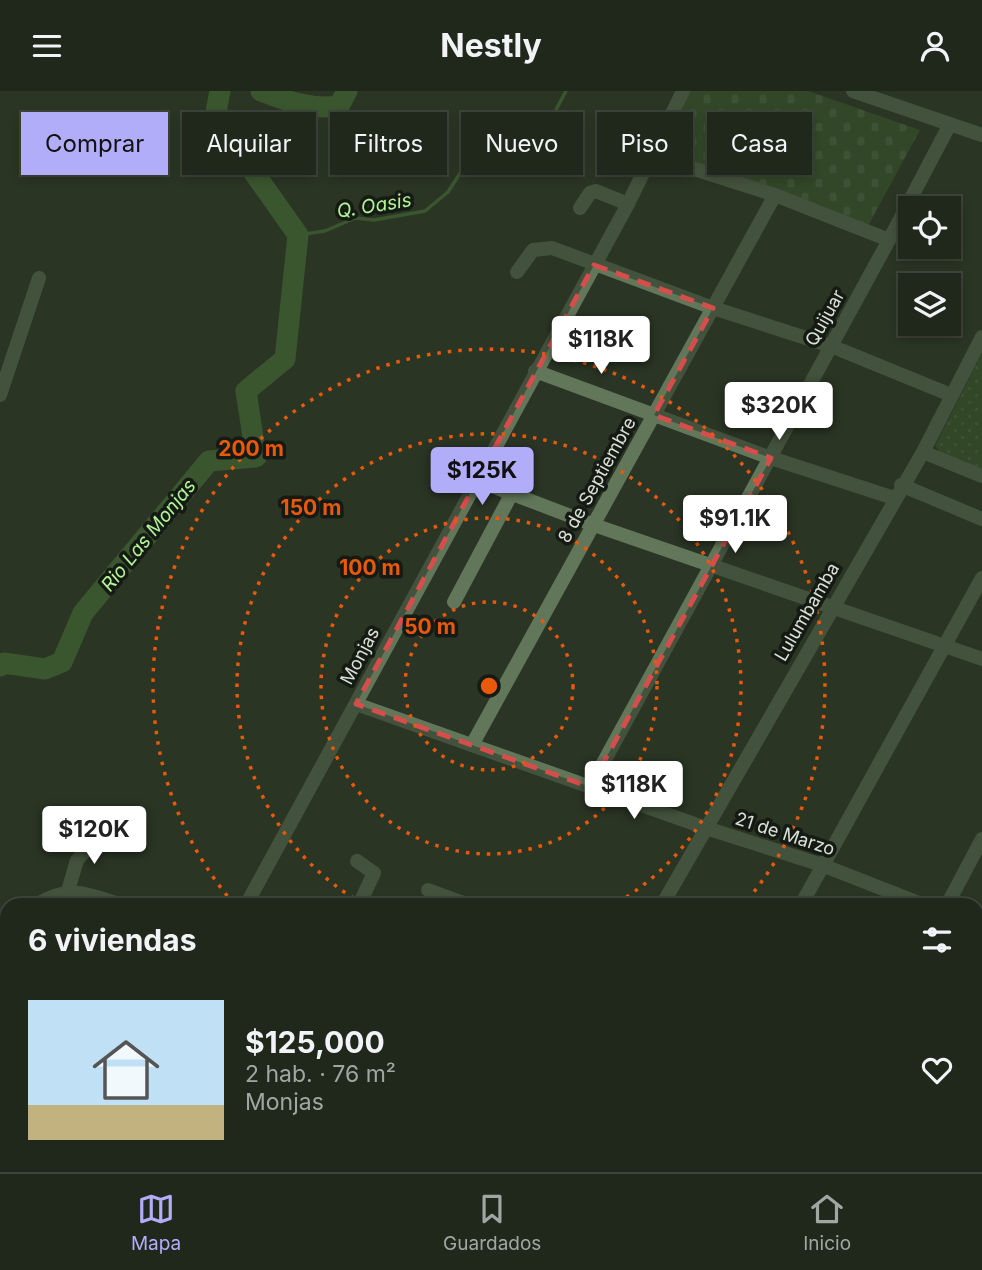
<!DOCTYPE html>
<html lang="es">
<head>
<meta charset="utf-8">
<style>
  :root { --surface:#20281c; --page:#2d3429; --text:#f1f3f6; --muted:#a2a6a3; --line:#3d443b; --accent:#b2adf9 }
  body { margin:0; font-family:Inter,sans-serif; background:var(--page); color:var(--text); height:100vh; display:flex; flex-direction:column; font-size:26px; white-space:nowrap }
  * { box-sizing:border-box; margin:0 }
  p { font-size:23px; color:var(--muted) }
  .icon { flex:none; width:38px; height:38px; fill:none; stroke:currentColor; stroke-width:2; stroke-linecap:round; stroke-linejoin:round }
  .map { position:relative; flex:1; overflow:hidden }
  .sheet { position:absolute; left:0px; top:807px; width:984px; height:275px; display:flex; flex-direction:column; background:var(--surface); border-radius:21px 21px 0 0; box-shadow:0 4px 10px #0003,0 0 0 2px var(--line) }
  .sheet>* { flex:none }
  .banner { position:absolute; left:21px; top:21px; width:942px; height:63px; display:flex; gap:14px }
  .fabs { position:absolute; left:898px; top:105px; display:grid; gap:14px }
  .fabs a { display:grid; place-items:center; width:63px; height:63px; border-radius:0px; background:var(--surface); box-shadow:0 4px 10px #0003,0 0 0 2px var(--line); font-size:35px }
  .price { position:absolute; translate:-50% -60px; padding:0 16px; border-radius:7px; background:#fff; color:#222; font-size:23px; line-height:46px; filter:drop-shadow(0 2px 4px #0008) }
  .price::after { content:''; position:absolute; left:50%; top:42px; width:21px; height:16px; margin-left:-10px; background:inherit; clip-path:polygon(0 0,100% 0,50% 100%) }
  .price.on { background:var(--accent); color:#111 }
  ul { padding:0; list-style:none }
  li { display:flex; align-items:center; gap:21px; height:175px; padding:0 28px }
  li span { display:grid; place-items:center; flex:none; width:196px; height:140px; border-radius:0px; color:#555 }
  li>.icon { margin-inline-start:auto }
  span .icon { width:84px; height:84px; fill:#fffc; stroke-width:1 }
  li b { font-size:30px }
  h2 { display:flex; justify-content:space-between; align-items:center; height:84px; padding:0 28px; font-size:30px }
  .chip { padding:0 24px; border-radius:0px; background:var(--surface); box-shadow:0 4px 10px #0003,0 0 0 2px var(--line); font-size:24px; line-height:63px }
  .chip.on { background:var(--accent); color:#111 }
  header { display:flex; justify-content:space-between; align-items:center; height:91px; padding:0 28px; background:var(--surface); font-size:32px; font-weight:700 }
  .tabs { display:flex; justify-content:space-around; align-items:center; height:98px; border-top:2px solid var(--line); background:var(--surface); font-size:19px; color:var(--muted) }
  .tabs a { display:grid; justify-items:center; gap:4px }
  .tabs .on { color:var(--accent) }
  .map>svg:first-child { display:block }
  .cemetery { fill:url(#cemetery-stones) }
  .park { fill:url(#park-dots) }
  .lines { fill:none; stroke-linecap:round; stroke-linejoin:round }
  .stream { stroke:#4f7e3b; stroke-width:3.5 }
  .river { stroke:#4f7e3b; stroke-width:21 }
  .building { fill:url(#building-back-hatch) }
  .minor { stroke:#62775a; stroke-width:14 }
  .major { stroke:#91bc80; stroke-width:18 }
  .marked { fill:none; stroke:#d74d4b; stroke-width:5; stroke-dasharray:14 9; stroke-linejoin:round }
  .ring { fill:none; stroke:#e8590c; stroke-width:3.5; stroke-dasharray:3.5 7 }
  .labels { text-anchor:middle; stroke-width:7; stroke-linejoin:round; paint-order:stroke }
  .street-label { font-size:18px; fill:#dae1d7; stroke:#161a14 }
  .water-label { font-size:19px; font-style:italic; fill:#b2f597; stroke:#161a14 }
  .centre { fill:#e8590c; stroke:#161a14; stroke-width:3.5 }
  .ring-label { font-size:21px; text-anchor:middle; font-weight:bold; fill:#e8590c; stroke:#161a14; stroke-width:7; stroke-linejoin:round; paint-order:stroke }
</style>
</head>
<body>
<header><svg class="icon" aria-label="menu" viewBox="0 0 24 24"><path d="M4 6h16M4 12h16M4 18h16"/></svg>Nestly<svg class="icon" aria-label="person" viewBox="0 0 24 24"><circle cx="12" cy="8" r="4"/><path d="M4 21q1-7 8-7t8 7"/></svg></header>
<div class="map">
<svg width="982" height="1081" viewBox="0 0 982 1081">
  <defs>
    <pattern id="cemetery-stones" width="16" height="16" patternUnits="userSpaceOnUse" patternTransform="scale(1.75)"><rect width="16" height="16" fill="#3a5d2b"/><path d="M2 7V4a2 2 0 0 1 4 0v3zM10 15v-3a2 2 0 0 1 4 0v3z" fill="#567449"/></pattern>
    <pattern id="park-dots" width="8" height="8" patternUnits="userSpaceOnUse" patternTransform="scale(1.75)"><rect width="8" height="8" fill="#3a5d2b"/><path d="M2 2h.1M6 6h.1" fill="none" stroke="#567449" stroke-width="1.8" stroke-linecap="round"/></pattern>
    <pattern id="building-back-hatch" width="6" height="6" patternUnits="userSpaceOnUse" patternTransform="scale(1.75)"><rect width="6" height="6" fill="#c2d0bc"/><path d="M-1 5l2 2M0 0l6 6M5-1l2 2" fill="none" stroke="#a2ad9d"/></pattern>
  </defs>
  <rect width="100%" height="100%" fill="#2a3525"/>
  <!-- cemetery -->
  <path class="cemetery" d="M678,0H808L920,39L868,135L650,56Z"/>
  <!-- park -->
  <path class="park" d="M982,262V378L940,361L935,355Z"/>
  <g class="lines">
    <!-- stream -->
    <path class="stream" d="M298,144L325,140L355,127L374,129L425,120L448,101L468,70L506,46L542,45L566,0"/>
    <!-- river -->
    <g class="river">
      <path d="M261,0C287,10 311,19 339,15L347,0"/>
      <path d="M0,575L4,572L45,578L62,571L83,522L209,370L256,366L246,300L285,268L298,144L238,59L216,21L220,0"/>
    </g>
  </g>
  <!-- building -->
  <g class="building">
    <path d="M982,964V991L976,988V975Z"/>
    <path d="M922,1074H929L941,1081H919Z"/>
  </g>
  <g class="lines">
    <!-- minor -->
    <g class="minor">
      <path d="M853,0L982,44"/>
      <path d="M654,65L775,104L889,149"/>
      <path d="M580,117L590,102L596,100L628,113"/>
      <path d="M517,181L533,159L552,157L713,217L831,255L951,304"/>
      <path d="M535,280L771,367L894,407"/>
      <path d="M0,304L39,187"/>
      <path d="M923,361L982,385"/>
      <path d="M476,389L594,434L982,568"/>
      <path d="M901,394L982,428"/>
      <path d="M454,511L512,402"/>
      <path d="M356,613L706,737L822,774L924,814"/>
      <path d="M472,654L775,104"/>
      <path d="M590,696L889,149L950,33"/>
      <path d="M357,770L374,782L359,814"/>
      <path d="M428,799L469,814"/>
      <path d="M68,800L77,769L104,741"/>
      <path d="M36,814C69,793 87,803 122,814"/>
      <path d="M246,814L628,113L683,0"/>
      <path d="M662,814L923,361L982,246"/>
      <path d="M801,814L982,487"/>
      <path d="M947,814L982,748"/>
      <path d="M976,835L982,837"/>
      <path d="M0,841L7,836"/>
      <path d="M0,1073L30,1081L33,1074"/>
      <path d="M217,1074L230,1081"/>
      <path d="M516,1081L520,1074"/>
      <path d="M658,1081L660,1074"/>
      <path d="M794,1081L798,1074"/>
    </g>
    <!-- major -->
    <g class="major">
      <path d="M976,1045L982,1034"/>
      <path d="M959,1081L962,1074"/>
    </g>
  </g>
  <!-- marked area -->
  <path d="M0 0H982V1081H0ZM594,174L713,217L654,324L771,367L590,696L356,613Z" fill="#2a3525" fill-opacity=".55" fill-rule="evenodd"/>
  <path class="marked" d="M594,174L713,217L654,324L771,367L590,696L356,613Z"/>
  <!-- distance rings -->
  <g class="ring">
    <circle cx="489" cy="595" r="84"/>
    <circle cx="489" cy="595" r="168"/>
    <path d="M363 813A252 252 0 1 1 615 813"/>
    <path d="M234 813A336 336 0 1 1 744 813"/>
  </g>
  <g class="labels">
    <!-- street labels -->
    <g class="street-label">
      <text transform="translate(825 227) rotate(-61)" y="6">Quijuar</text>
      <text transform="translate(597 389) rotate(-61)" y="6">8 de Septiembre</text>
      <text transform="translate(807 521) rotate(-60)" y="6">Lulumbamba</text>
      <text transform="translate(360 565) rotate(-62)" y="6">Monjas</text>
      <text transform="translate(785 743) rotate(18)" y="6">21 de Marzo</text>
    </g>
    <!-- water labels -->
    <g class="water-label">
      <text transform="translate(374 114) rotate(-9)" y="7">Q. Oasis</text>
      <text transform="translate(148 444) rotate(-51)" y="7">Rio Las Monjas</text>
    </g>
  </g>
  <circle cx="489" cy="595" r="10" class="centre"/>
  <g class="ring-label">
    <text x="251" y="365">200 m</text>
    <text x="311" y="424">150 m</text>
    <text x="370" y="484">100 m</text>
    <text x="430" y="543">50 m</text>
  </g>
</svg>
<div class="fabs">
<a><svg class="icon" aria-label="locate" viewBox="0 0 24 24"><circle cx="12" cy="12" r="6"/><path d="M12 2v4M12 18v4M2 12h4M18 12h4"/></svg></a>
<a><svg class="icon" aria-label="layers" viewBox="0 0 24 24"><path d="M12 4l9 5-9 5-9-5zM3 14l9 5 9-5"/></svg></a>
</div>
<b class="price" style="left:601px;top:285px">$118K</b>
<b class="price" style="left:779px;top:351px">$320K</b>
<b class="price on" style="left:482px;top:416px">$125K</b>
<b class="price" style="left:735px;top:464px">$91.1K</b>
<b class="price" style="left:634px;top:730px">$118K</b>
<b class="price" style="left:94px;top:775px">$120K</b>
<div class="banner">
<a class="chip on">Comprar</a>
<a class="chip">Alquilar</a>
<a class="chip">Filtros</a>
<a class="chip">Nuevo</a>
<a class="chip">Piso</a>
<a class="chip">Casa</a>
</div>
<section class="sheet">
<h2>6 viviendas<svg class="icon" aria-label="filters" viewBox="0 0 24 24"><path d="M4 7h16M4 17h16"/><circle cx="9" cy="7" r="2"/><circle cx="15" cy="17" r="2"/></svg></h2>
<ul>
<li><span style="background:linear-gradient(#bfe0f5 75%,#c2b280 0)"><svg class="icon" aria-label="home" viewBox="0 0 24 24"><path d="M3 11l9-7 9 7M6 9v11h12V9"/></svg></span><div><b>$125,000</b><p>2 hab. · 76 m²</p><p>Monjas</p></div><svg class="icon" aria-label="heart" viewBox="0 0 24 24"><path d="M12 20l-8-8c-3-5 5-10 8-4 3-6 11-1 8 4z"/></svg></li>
</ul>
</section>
</div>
<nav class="tabs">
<a class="on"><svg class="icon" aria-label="map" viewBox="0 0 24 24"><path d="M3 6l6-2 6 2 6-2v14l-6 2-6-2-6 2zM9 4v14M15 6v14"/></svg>Mapa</a>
<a><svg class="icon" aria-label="saved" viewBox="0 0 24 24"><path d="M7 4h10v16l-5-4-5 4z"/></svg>Guardados</a>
<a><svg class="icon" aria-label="home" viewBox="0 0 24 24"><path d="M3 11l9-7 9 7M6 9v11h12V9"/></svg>Inicio</a>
</nav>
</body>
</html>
